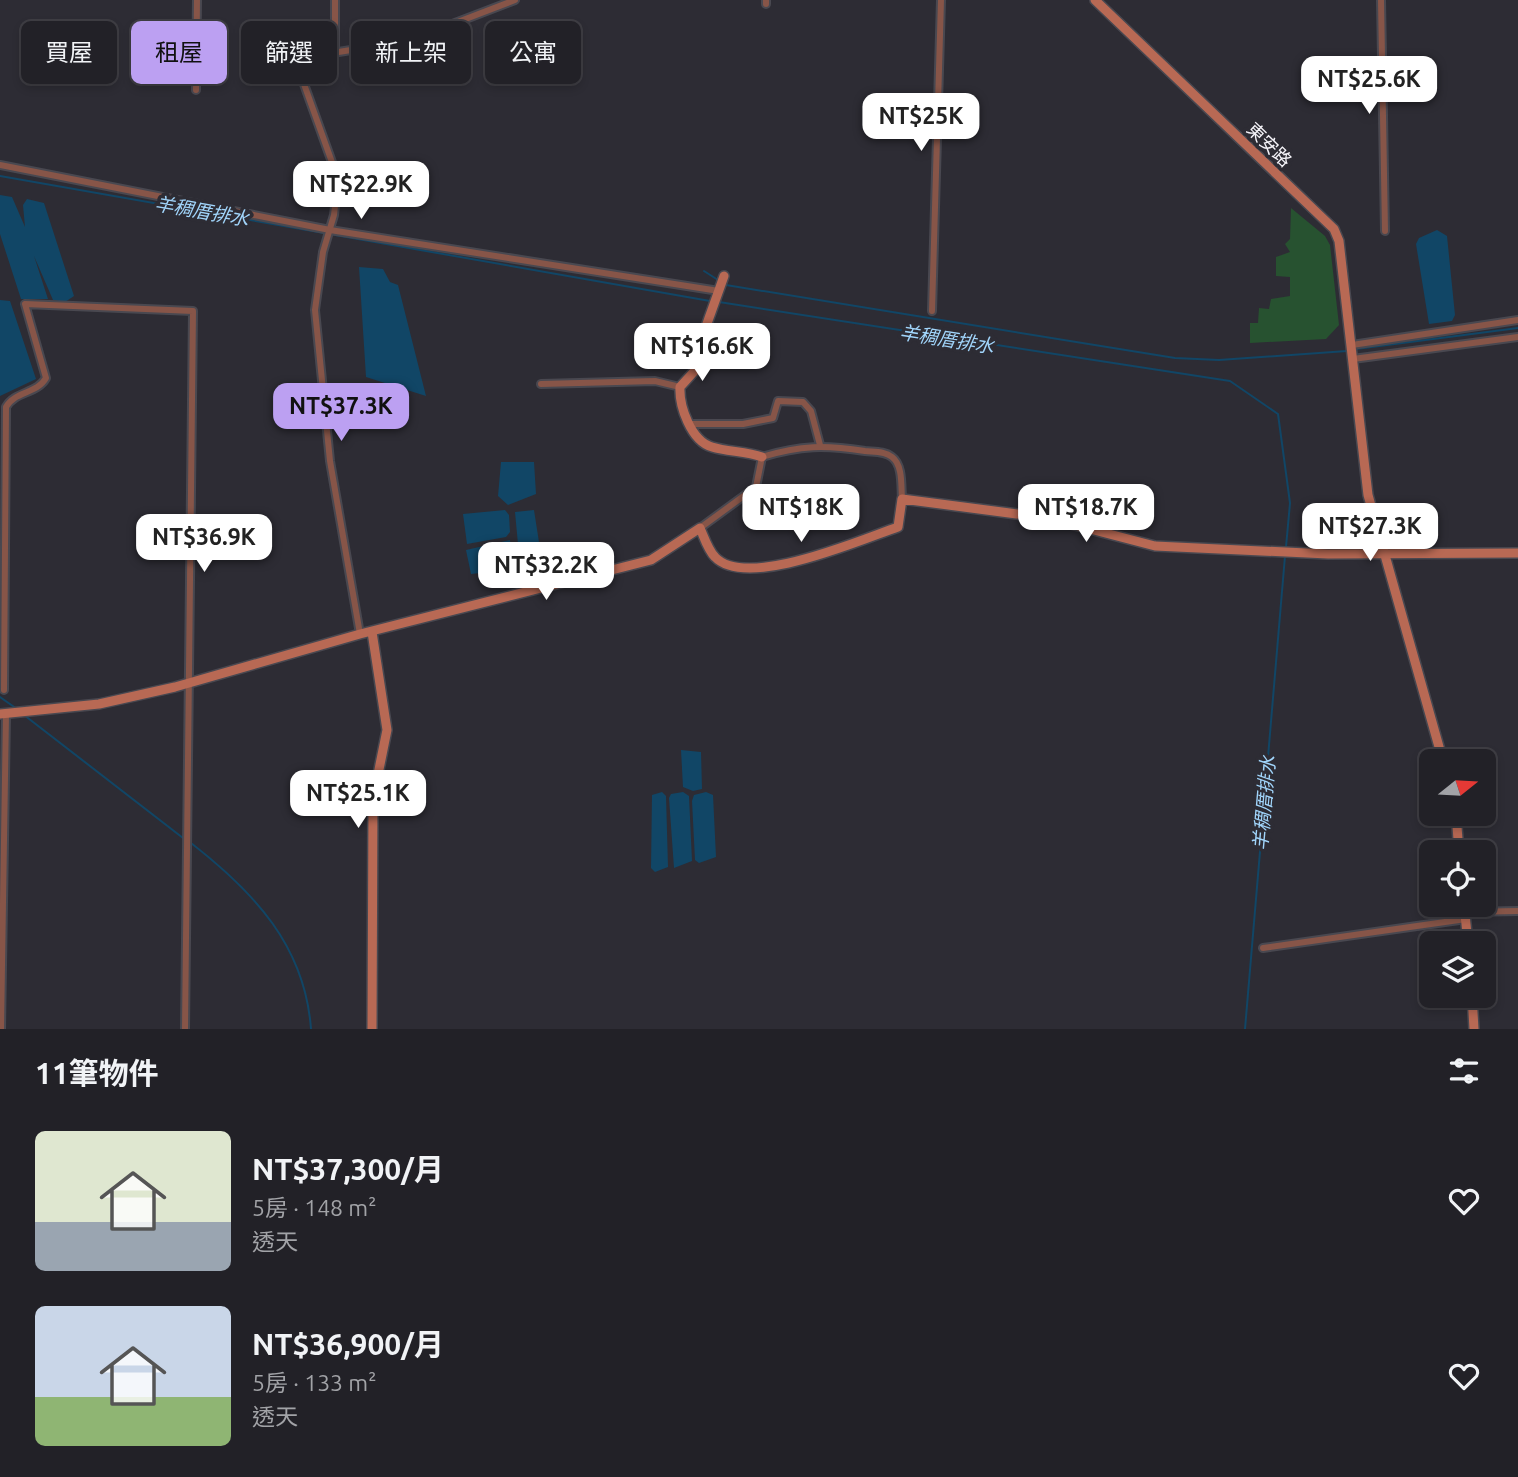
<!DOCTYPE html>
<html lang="zh-TW">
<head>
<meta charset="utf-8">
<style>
  :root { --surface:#222127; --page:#2a292f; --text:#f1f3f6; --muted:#a2a3a7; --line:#3f3e44; --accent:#bca0f2 }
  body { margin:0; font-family:Ubuntu,"Noto Sans TC",sans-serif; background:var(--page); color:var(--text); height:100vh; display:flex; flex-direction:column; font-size:26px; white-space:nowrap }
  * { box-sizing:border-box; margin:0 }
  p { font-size:23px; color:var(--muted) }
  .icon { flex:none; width:38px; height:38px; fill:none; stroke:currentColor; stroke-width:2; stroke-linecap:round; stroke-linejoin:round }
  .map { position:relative; height:1029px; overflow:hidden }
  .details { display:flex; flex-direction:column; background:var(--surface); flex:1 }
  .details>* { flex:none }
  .hud { position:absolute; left:21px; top:21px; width:700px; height:63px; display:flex; gap:14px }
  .needle { width:46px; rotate:72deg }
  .controls { position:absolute; left:1419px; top:749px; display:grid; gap:14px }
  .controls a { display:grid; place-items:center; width:77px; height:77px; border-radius:10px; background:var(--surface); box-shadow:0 4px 10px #0003,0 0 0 2px var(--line); font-size:35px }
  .price { position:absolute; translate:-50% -60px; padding:0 16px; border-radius:14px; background:#fff; color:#222; font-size:23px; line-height:46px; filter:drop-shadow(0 2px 4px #0008) }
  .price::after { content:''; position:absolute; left:50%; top:42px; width:21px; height:16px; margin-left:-10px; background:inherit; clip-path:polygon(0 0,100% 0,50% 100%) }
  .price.on { background:var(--accent); color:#111 }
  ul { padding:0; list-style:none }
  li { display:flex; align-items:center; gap:21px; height:175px; padding:0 35px }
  li span { display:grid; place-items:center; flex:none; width:196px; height:140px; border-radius:10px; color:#555 }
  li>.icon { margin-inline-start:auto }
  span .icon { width:84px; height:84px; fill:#fffc; stroke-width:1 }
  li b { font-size:30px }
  h2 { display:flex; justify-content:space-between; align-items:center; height:84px; padding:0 35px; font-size:30px }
  .pill { padding:0 24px; border-radius:10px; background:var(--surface); box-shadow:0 4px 10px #0003,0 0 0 2px var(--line); font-size:24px; line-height:63px }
  .pill.on { background:var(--accent); color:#111 }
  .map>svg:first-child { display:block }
  .green { fill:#275230 }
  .water { fill:#114666 }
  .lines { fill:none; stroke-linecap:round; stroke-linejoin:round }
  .stream { stroke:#114666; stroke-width:2 }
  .street-casing { stroke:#494850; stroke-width:10 }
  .secondary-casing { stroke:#494850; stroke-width:12 }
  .street { stroke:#875548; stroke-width:6 }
  .secondary { stroke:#b86954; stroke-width:9 }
  .labels { text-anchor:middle; stroke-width:7; stroke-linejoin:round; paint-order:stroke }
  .street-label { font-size:18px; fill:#f5f4f9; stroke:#2d2c34 }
  .water-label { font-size:19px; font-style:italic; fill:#a1d5fb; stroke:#2d2c34 }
</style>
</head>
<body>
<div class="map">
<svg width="1518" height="1029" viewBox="0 0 1518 1029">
  <rect width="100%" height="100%" fill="#2d2c34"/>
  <!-- green -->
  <path class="green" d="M1291,208L1325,236L1330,245L1339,325L1326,339L1250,343V323H1258L1259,308L1269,309L1271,299L1290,296V277L1276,276V257L1290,252L1285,244L1290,239Z"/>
  <!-- water -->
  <g class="water">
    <path d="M0,195L12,197L25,227L23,205L27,199L44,203L74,296L65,302L53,300L34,256L48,299H21L0,234Z"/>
    <path d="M1437,230L1447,236L1455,315L1452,321L1429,324L1416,244L1419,238Z"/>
    <path d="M359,267L383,269L390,282L398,285L426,396L366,377Z"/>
    <path d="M0,300L10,301L36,379L0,396Z"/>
    <path d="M501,462H534L536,494L508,505L498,496Z"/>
    <path d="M505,510L509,515L510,532L506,537L467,544L463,514Z"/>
    <path d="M534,510L543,568L542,582L522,587L515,512Z"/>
    <path d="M510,540L514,569L471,574L466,550Z"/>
    <path d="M681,750L701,752L702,789L693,791L683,787Z"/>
    <path d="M662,792L666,796L668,867L655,872L651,868L652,795Z"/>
    <path d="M683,792L689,796L692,861L674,868L669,798L671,794Z"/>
    <path d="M706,792L713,795L716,857L699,863L695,860L692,801L694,795Z"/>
  </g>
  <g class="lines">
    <!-- stream -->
    <g class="stream">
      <path d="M0,176L710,301"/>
      <path d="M704,271L718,280"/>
      <path d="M726,285L1175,358L1219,360L1347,351"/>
      <path d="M719,302L1230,381L1278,414L1290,503L1286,547"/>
      <path d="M1356,349L1518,328"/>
      <path d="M0,697L17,709"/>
      <path d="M24,715L183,838"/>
      <path d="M191,843C254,892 305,946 311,1029"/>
      <path d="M1245,1029L1285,556"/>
    </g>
    <!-- street casing -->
    <g class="street-casing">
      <g id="street">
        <path d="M335,0V53"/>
        <path d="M1381,0L1385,231"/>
        <path d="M766,4V0"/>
        <path d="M196,90L197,0"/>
        <path d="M0,165L330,230L719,291"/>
        <path d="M932,311L941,0"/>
        <path d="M1352,345L1518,320"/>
        <path d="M1353,359L1518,337"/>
        <path d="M541,384L655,381L680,387"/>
        <path d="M690,424H743L773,418L778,401L803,402L811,411L820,445"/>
        <path d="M700,528L756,487L762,457C801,445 825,445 865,451C874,452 885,451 892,457C903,465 901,486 902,499"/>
        <path d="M360,634L330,461L315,310L323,252L334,215L338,179L295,59L382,45L429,33L515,0"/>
        <path d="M4,690L6,407C15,391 37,394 46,378L25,304L193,311L185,1029"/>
        <path d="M1465,912L1518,911"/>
        <path d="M1263,948L1466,919"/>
        <path d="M1,1029L6,714"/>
      </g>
    </g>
    <!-- secondary casing -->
    <g class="secondary-casing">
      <g id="secondary">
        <path d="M1095,0L1334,229L1339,241L1368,495L1443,761"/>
        <path d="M724,276L704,332L700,365L680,387C679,406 691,441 712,447C728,452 746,451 762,457"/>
        <path d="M0,714L99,704L175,687L360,634L651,560L700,528C704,537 708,550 715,557C746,590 860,540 898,527L902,499L1048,518L1155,546L1328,554L1518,553"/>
        <path d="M1456,814L1459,852"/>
        <path d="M1464,905L1468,943"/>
        <path d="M1472,996L1474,1029"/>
        <path d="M372,1029L373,799L387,730L372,632"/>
      </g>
    </g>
    <!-- street -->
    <use href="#street" class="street"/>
    <!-- secondary -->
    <use href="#secondary" class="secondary"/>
  </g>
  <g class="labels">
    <!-- street labels -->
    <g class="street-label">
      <text transform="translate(1269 145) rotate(44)" y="6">東安路</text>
    </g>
    <!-- water labels -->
    <g class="water-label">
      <text transform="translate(202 211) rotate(10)" y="7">羊稠厝排水</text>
      <text transform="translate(947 339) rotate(9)" y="7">羊稠厝排水</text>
      <text transform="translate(1264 803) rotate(-85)" y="7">羊稠厝排水</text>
    </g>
  </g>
</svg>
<div class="controls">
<a><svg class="needle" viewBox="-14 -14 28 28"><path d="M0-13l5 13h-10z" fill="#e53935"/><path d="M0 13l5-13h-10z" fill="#a2a3a7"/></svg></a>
<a><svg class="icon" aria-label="locate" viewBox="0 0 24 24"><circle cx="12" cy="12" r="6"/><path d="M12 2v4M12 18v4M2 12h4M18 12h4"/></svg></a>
<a><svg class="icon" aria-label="layers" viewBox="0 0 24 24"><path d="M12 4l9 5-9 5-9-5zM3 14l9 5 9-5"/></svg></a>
</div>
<b class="price" style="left:1369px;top:116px">NT$25.6K</b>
<b class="price" style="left:921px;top:153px">NT$25K</b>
<b class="price" style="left:361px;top:221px">NT$22.9K</b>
<b class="price" style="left:702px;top:383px">NT$16.6K</b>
<b class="price on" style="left:341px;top:443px">NT$37.3K</b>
<b class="price" style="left:801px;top:544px">NT$18K</b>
<b class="price" style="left:1086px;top:544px">NT$18.7K</b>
<b class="price" style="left:1370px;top:563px">NT$27.3K</b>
<b class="price" style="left:204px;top:574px">NT$36.9K</b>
<b class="price" style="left:546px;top:602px">NT$32.2K</b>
<b class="price" style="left:358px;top:830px">NT$25.1K</b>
<div class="hud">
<a class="pill">買屋</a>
<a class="pill on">租屋</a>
<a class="pill">篩選</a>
<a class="pill">新上架</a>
<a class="pill">公寓</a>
</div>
</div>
<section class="details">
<h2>11筆物件<svg class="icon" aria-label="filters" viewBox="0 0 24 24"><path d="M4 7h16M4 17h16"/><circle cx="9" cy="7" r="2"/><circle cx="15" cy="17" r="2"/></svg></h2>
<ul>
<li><span style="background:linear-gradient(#dfe7d0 65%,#9aa5b1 0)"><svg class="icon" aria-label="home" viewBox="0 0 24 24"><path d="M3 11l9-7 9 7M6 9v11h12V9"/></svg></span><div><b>NT$37,300/月</b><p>5房 · 148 m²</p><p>透天</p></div><svg class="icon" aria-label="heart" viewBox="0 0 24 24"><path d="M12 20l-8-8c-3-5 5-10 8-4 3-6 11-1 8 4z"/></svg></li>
<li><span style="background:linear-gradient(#c9d6e8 65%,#8fb573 0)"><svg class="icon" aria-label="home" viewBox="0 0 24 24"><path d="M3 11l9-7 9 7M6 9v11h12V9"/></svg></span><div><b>NT$36,900/月</b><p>5房 · 133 m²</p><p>透天</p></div><svg class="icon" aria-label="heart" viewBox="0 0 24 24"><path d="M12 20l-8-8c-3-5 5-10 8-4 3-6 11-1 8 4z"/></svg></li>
</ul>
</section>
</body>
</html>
